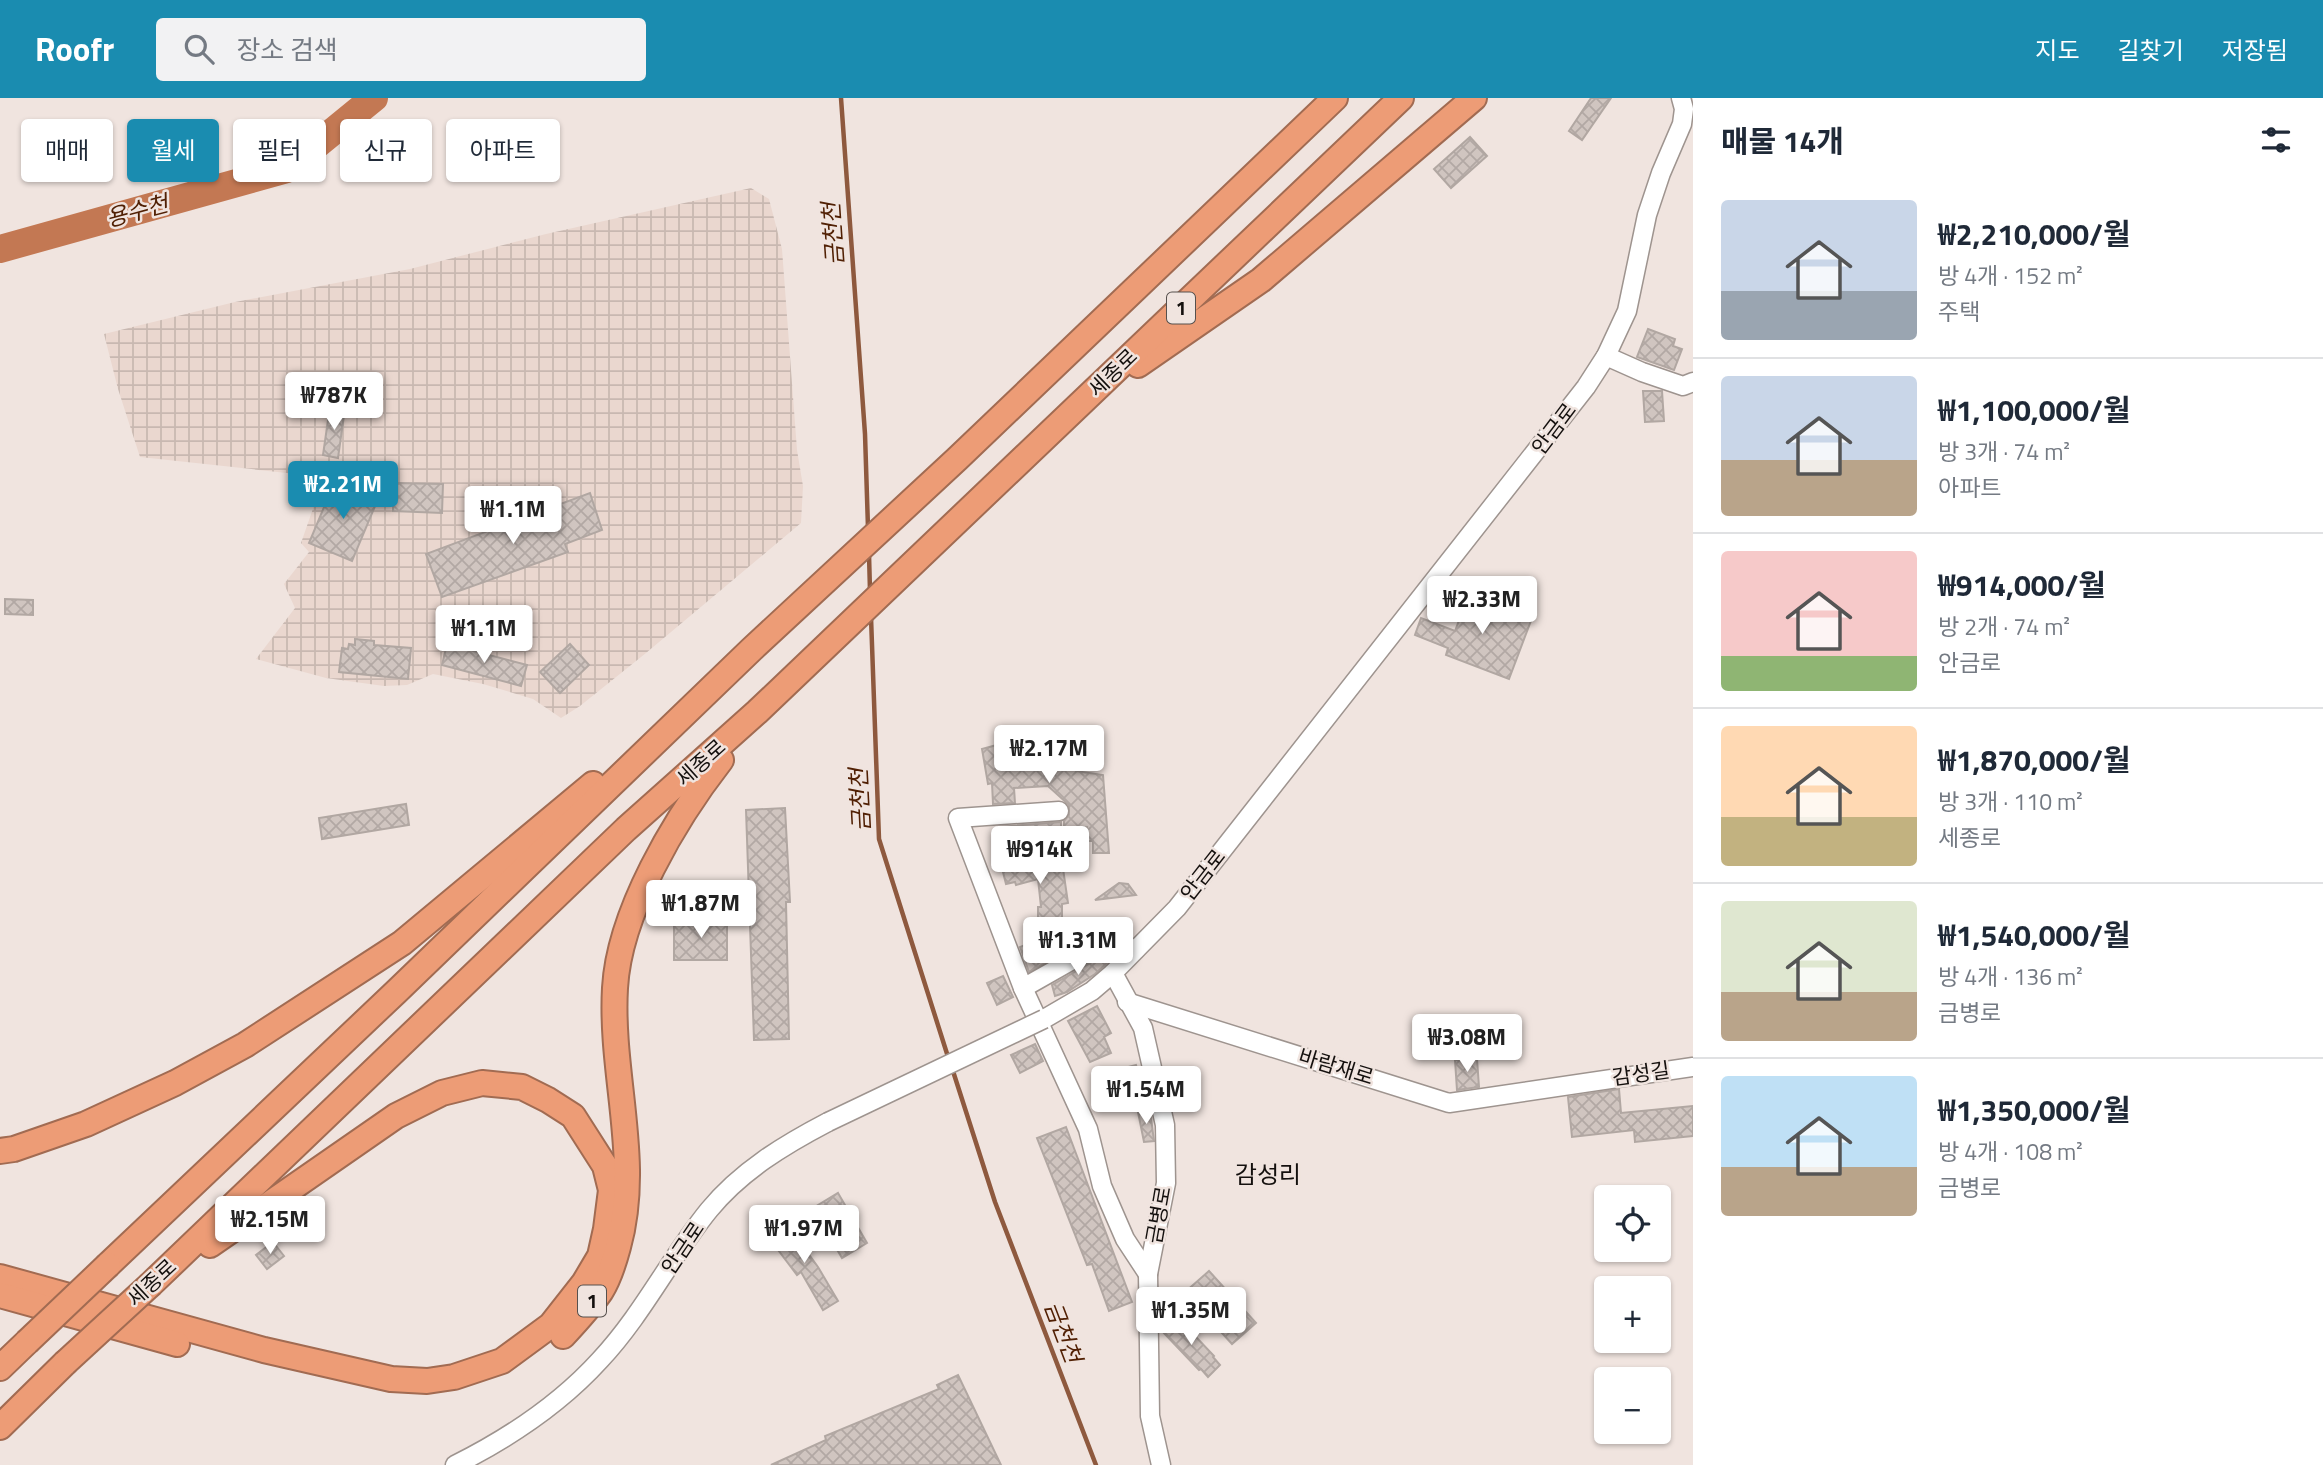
<!DOCTYPE html>
<html lang="ko">
<head>
<meta charset="utf-8">
<style>
  :root { --surface:#fff; --page:#f2f2f3; --text:#1f2937; --muted:#747a83; --line:#e0e1e3; --accent:#1a8cb0 }
  body { margin:0; font-family:"Titillium Web","Noto Sans KR",sans-serif; background:var(--page); color:var(--text); height:100vh; display:flex; flex-direction:column; font-size:26px; white-space:nowrap }
  * { box-sizing:border-box; margin:0 }
  p { font-size:23px; color:var(--muted) }
  .icon { flex:none; width:38px; height:38px; fill:none; stroke:currentColor; stroke-width:2; stroke-linecap:round; stroke-linejoin:round }
  .map { position:relative; flex:1; overflow:hidden }
  .sheet { display:flex; flex-direction:column; background:var(--surface); width:630px }
  .sheet>* { flex:none }
  .banner { position:absolute; left:21px; top:21px; width:665px; height:63px; display:flex; gap:14px }
  .buttons { position:absolute; left:1594px; top:1087px; display:grid; gap:14px }
  .buttons a { display:grid; place-items:center; width:77px; height:77px; border-radius:7px; background:var(--surface); box-shadow:0 2px 5px #0004; font-size:35px }
  .price { position:absolute; translate:-50% -60px; padding:0 16px; border-radius:7px; background:#fff; color:#222; font-size:23px; line-height:46px; filter:drop-shadow(0 2px 4px #0008) }
  .price::after { content:''; position:absolute; left:50%; top:42px; width:21px; height:16px; margin-left:-10px; background:inherit; clip-path:polygon(0 0,100% 0,50% 100%) }
  .price.selected { background:var(--accent); color:#fff }
  ul { padding:0; list-style:none }
  li { display:flex; align-items:center; gap:21px; height:175px; padding:0 28px }
  li+li { border-top:2px solid var(--line) }
  li span { display:grid; place-items:center; flex:none; width:196px; height:140px; border-radius:7px; color:#555 }
  li>.icon { margin-inline-start:auto }
  span .icon { width:84px; height:84px; fill:#fffc; stroke-width:1 }
  li b { font-size:30px }
  h2 { display:flex; justify-content:space-between; align-items:center; height:84px; padding:0 28px; font-size:30px }
  .tag { padding:0 24px; border-radius:7px; background:var(--surface); box-shadow:0 2px 5px #0004; font-size:24px; line-height:63px }
  .tag.selected { background:var(--accent); color:#fff }
  header { display:flex; align-items:center; gap:42px; box-sizing:border-box; height:98px; padding:0 35px; background:var(--accent); color:#fff }
  header strong { font-size:33px }
  nav { display:flex; gap:38px; margin-inline-start:auto; font-size:24px }
  .search { width:490px; height:63px; background:var(--page); display:flex; align-items:center; gap:18px; box-sizing:border-box; padding:0 24px; border-radius:7px; color:var(--muted); font-size:26px }
  main { display:flex; flex:1; min-height:0 }
  .map>svg:first-child { display:block }
  .industrial { fill:url(#industrial-grid) }
  .lines { fill:none; stroke-linecap:round; stroke-linejoin:round }
  .stream { stroke:#8e593e; stroke-width:4.5 }
  .river { stroke:#c37853; stroke-width:28 }
  .building { fill:url(#building-cross-hatch); stroke:#b1a7a2; stroke-width:2 }
  .minor-casing { stroke:#9e948f; stroke-width:21 }
  .highway-casing { stroke:#a16b52; stroke-width:28 }
  .minor { stroke:#fff; stroke-width:18 }
  .highway { stroke:#ed9c76; stroke-width:24 }
  .minor-bridge-casing { stroke:#9e948f; stroke-width:21; stroke-linecap:butt }
  .highway-bridge-casing { stroke:#a16b52; stroke-width:28; stroke-linecap:butt }
  .minor-bridge { stroke:#fff; stroke-width:18 }
  .highway-bridge { stroke:#ed9c76; stroke-width:24 }
  .labels { text-anchor:middle; stroke-width:5; stroke-linejoin:round; paint-order:stroke }
  .shield { fill:#f0e4df; stroke:#56504d; stroke-width:2 }
  .shield-label { font-size:19px; font-weight:bold; fill:#14100e }
  .street-label { font-size:21px; fill:#14100e; stroke:#f0e4df }
  .water-label { font-size:23px; font-style:italic; fill:#512004; stroke:#f0e4df }
  .quarter-label { font-size:24px; fill:#14100e; stroke:#f0e4df }
</style>
</head>
<body>
<header>
<strong>Roofr</strong>
<div class="search"><svg class="icon" aria-label="search" viewBox="0 0 24 24"><circle cx="10" cy="10" r="6"/><path d="M15 15l6 6"/></svg>장소 검색</div>
<nav><a>지도</a><a>길찾기</a><a>저장됨</a></nav>
</header>
<main>
<div class="map">
<svg width="1693" height="1367" viewBox="0 0 1693 1367">
  <defs>
    <pattern id="industrial-grid" width="8" height="8" patternUnits="userSpaceOnUse" patternTransform="scale(1.75)"><rect width="8" height="8" fill="#ead7cf"/><path d="M0 4h8M4 0v8" fill="none" stroke="#c8b8b1"/></pattern>
    <pattern id="building-cross-hatch" width="8" height="8" patternUnits="userSpaceOnUse" patternTransform="scale(1.75)"><rect width="8" height="8" fill="#d0c5c0"/><path d="M0 0l8 8M0 8l8-8" fill="none" stroke="#b2a8a4"/></pattern>
  </defs>
  <rect width="100%" height="100%" fill="#f0e4df"/>
  <!-- industrial -->
  <path class="industrial" d="M751,90L769,101L782,151L797,352L803,388L801,425L646,555L580,608L561,620L533,601L483,586L433,576L407,587L384,588L326,580L256,561L295,510L284,486L309,454L301,445L324,379L140,359L118,291L104,236L235,204L410,171L546,136Z"/>
  <g class="lines">
    <!-- stream -->
    <g class="stream">
      <path d="M841,0L865,336L868,430"/>
      <path d="M869,456L870,493"/>
      <path d="M871,519L879,741L949,962"/>
      <path d="M952,970L995,1104L1096,1367"/>
    </g>
    <!-- river -->
    <path class="river" d="M0,151L287,71L374,0"/>
  </g>
  <!-- building -->
  <g class="building">
    <path d="M1591,0H1611L1582,42L1569,33Z"/>
    <path d="M1470,39L1487,58L1451,90L1434,71Z"/>
    <path d="M1648,231L1675,241L1673,248L1682,251L1674,272L1637,259Z"/>
    <path d="M1643,293H1662L1664,323L1645,324Z"/>
    <path d="M330,308L345,310L338,360L323,357Z"/>
    <path d="M335,383L378,401L352,463L309,445Z"/>
    <path d="M394,385L443,386L442,415L393,413Z"/>
    <path d="M590,395L602,432L565,446L568,454L442,499L426,456Z"/>
    <path d="M1469,496L1532,520L1509,581L1446,557L1448,550L1415,537L1421,520L1455,533Z"/>
    <path d="M5,501L33,502V517L5,516Z"/>
    <path d="M355,541L374,543V547L411,550L408,581L339,574L342,550L348,551L349,546L355,547Z"/>
    <path d="M447,546L527,567L521,588L442,567Z"/>
    <path d="M570,546L589,567L560,595L540,574Z"/>
    <path d="M1024,638L1025,645L1041,643L1043,663L1053,652L1076,673L1103,677L1109,755H1093V743H1088L1087,729L1064,731V723L1069,717V707L1048,688L1014,690L1015,705L993,706L992,685L988,686L982,651L1004,645L1003,641Z"/>
    <path d="M406,706L409,727L322,741L319,720Z"/>
    <path d="M785,710L790,804H786L789,941L754,942L746,712Z"/>
    <path d="M1061,724V757L1068,805L1062,806V834L1077,827L1089,841L1029,874L1020,849L1038,842V809H1041L1038,781L1016,787L1015,784L1006,786L1001,766L998,767V729Z"/>
    <path d="M1119,785L1128,786L1136,797L1095,802Z"/>
    <rect x="674" y="821" width="53" height="41"/>
    <path d="M1105,861L1108,864L1095,876L1067,894L1055,898L1052,887L1094,863Z"/>
    <path d="M1003,878L1013,899L997,907L987,885Z"/>
    <path d="M1097,908L1111,935L1104,939L1111,955L1090,964L1068,923Z"/>
    <path d="M1035,946L1043,963L1020,975L1011,957Z"/>
    <path d="M1477,961L1479,989L1457,992L1455,962Z"/>
    <path d="M1136,967L1145,1000L1126,1005L1117,972Z"/>
    <path d="M1619,991L1621,1015L1693,1008V1038L1635,1044L1634,1032L1572,1039L1568,999Z"/>
    <path d="M1150,1012L1154,1043L1144,1044L1138,1014Z"/>
    <path d="M1066,1029L1132,1204L1109,1213L1092,1166L1087,1167L1037,1040Z"/>
    <path d="M838,1095L867,1145L842,1160L813,1110Z"/>
    <path d="M787,1126L818,1169L838,1203L823,1212L801,1174L797,1177L769,1140Z"/>
    <path d="M273,1144L284,1158L267,1171L256,1157Z"/>
    <path d="M1209,1173L1256,1225L1232,1246L1185,1194Z"/>
    <path d="M1177,1219L1214,1258L1213,1259L1220,1267L1208,1279L1201,1271L1199,1272L1162,1233Z"/>
    <path d="M958,1277L1001,1367H771L826,1342L825,1338L939,1291L937,1287Z"/>
  </g>
  <g class="lines">
    <!-- minor casing -->
    <g class="minor-casing">
      <g id="minor">
        <path d="M1606,258L1642,274L1683,288L1693,284"/>
        <path d="M1059,713L958,720L1023,890L1090,852L1115,848L1136,851"/>
        <path d="M1113,875L1143,930L1165,1027L1166,1085L1148,1176L1150,1318L1161,1367"/>
        <path d="M1023,890L1088,1031L1102,1088L1125,1141L1148,1176"/>
        <path d="M1127,904L1449,1005L1693,969"/>
        <path d="M1044,921L1092,893L1113,875L1177,810L1586,289L1606,258L1627,213L1647,117L1661,75L1682,26L1684,11L1681,0"/>
        <path d="M455,1367C507,1341 560,1306 600,1262C643,1216 670,1160 709,1112C741,1073 784,1047 828,1024"/>
      </g>
    </g>
    <!-- highway casing -->
    <g class="highway-casing">
      <g id="highway">
        <path d="M1138,267L1261,182L1474,0"/>
        <path d="M0,1053L14,1051L86,1026L175,985L245,947L402,845L593,686"/>
        <path d="M108,1167L396,894L752,551L957,361L1335,0"/>
        <path d="M0,1179L264,1252L391,1281L427,1283L454,1279L502,1263L551,1227L584,1185L600,1158L606,1131L611,1092L605,1068L573,1018L548,1002L522,989L482,985L442,995L396,1018L210,1147"/>
        <path d="M151,1186L626,731L757,614L1401,0"/>
        <path d="M0,1197L177,1246"/>
        <path d="M563,1238C576,1224 590,1209 601,1193C609,1180 614,1164 618,1149C642,1062 610,978 615,890C619,815 675,721 721,662"/>
        <path d="M0,1270L27,1244"/>
        <path d="M0,1329L65,1265"/>
      </g>
    </g>
    <!-- minor -->
    <use href="#minor" class="minor"/>
    <!-- highway -->
    <use href="#highway" class="highway"/>
    <!-- minor-bridge casing -->
    <g class="minor-bridge-casing">
      <path id="minor-bridge" d="M828,1024L1044,921"/>
    </g>
    <!-- highway-bridge casing -->
    <g class="highway-bridge-casing">
      <g id="highway-bridge">
        <path d="M27,1244L108,1167"/>
        <path d="M65,1265L151,1186"/>
      </g>
    </g>
    <!-- minor-bridge -->
    <use href="#minor-bridge" class="minor-bridge"/>
    <!-- highway-bridge -->
    <use href="#highway-bridge" class="highway-bridge"/>
  </g>
  <g class="labels">
    <!-- shield labels -->
    <g class="shield">
      <rect x="1167" y="194.5" width="28" height="31" rx="5"/>
      <rect x="578" y="1187.5" width="28" height="31" rx="5"/>
    </g>
    <g class="shield-label">
      <text x="1181" y="217">1</text>
      <text x="592" y="1210">1</text>
    </g>
    <!-- street labels -->
    <g class="street-label">
      <text transform="translate(1113 275) rotate(-44)" y="7">세종로</text>
      <text transform="translate(1554 331) rotate(-53)" y="7">안금로</text>
      <text transform="translate(701 665) rotate(-42)" y="7">세종로</text>
      <text transform="translate(1203 777) rotate(-52)" y="7">안금로</text>
      <text transform="translate(1336 969) rotate(17)" y="7">바람재로</text>
      <text transform="translate(1641 976) rotate(-8)" y="7">감성길</text>
      <text transform="translate(1159 1117) rotate(-80)" y="7">금병로</text>
      <text transform="translate(683 1150) rotate(-56)" y="7">안금로</text>
      <text transform="translate(152 1185) rotate(-43)" y="7">세종로</text>
    </g>
    <!-- water labels -->
    <g class="water-label">
      <text transform="translate(137 113) rotate(-15)" y="8">용수천</text>
      <text transform="translate(833 136) rotate(-94)" y="8">금천천</text>
      <text transform="translate(860 702) rotate(-93)" y="8">금천천</text>
      <text transform="translate(1063 1234) rotate(69)" y="8">금천천</text>
    </g>
    <!-- quarter labels -->
    <g class="quarter-label">
      <text x="1268" y="1085">감성리</text>
    </g>
  </g>
</svg>
<div class="buttons">
<a><svg class="icon" aria-label="locate" viewBox="0 0 24 24"><circle cx="12" cy="12" r="6"/><path d="M12 2v4M12 18v4M2 12h4M18 12h4"/></svg></a>
<a>+</a>
<a>−</a>
</div>
<b class="price" style="left:334px;top:334px">₩787K</b>
<b class="price selected" style="left:343px;top:423px">₩2.21M</b>
<b class="price" style="left:513px;top:448px">₩1.1M</b>
<b class="price" style="left:1482px;top:538px">₩2.33M</b>
<b class="price" style="left:484px;top:567px">₩1.1M</b>
<b class="price" style="left:1049px;top:687px">₩2.17M</b>
<b class="price" style="left:1040px;top:788px">₩914K</b>
<b class="price" style="left:701px;top:842px">₩1.87M</b>
<b class="price" style="left:1078px;top:879px">₩1.31M</b>
<b class="price" style="left:1467px;top:976px">₩3.08M</b>
<b class="price" style="left:1146px;top:1028px">₩1.54M</b>
<b class="price" style="left:270px;top:1158px">₩2.15M</b>
<b class="price" style="left:804px;top:1167px">₩1.97M</b>
<b class="price" style="left:1191px;top:1249px">₩1.35M</b>
<div class="banner">
<a class="tag">매매</a>
<a class="tag selected">월세</a>
<a class="tag">필터</a>
<a class="tag">신규</a>
<a class="tag">아파트</a>
</div>
</div>
<section class="sheet">
<h2>매물 14개<svg class="icon" aria-label="filters" viewBox="0 0 24 24"><path d="M4 7h16M4 17h16"/><circle cx="9" cy="7" r="2"/><circle cx="15" cy="17" r="2"/></svg></h2>
<ul>
<li><span style="background:linear-gradient(#c9d6e8 65%,#9aa5b1 0)"><svg class="icon" aria-label="home" viewBox="0 0 24 24"><path d="M3 11l9-7 9 7M6 9v11h12V9"/></svg></span><div><b>₩2,210,000/월</b><p>방 4개 · 152 m²</p><p>주택</p></div></li>
<li><span style="background:linear-gradient(#c9d6e8 60%,#b9a48a 0)"><svg class="icon" aria-label="home" viewBox="0 0 24 24"><path d="M3 11l9-7 9 7M6 9v11h12V9"/></svg></span><div><b>₩1,100,000/월</b><p>방 3개 · 74 m²</p><p>아파트</p></div></li>
<li><span style="background:linear-gradient(#f6c9c9 75%,#8fb573 0)"><svg class="icon" aria-label="home" viewBox="0 0 24 24"><path d="M3 11l9-7 9 7M6 9v11h12V9"/></svg></span><div><b>₩914,000/월</b><p>방 2개 · 74 m²</p><p>안금로</p></div></li>
<li><span style="background:linear-gradient(#ffd9b3 65%,#c2b280 0)"><svg class="icon" aria-label="home" viewBox="0 0 24 24"><path d="M3 11l9-7 9 7M6 9v11h12V9"/></svg></span><div><b>₩1,870,000/월</b><p>방 3개 · 110 m²</p><p>세종로</p></div></li>
<li><span style="background:linear-gradient(#dfe7d0 65%,#b9a48a 0)"><svg class="icon" aria-label="home" viewBox="0 0 24 24"><path d="M3 11l9-7 9 7M6 9v11h12V9"/></svg></span><div><b>₩1,540,000/월</b><p>방 4개 · 136 m²</p><p>금병로</p></div></li>
<li><span style="background:linear-gradient(#bfe0f5 65%,#b9a48a 0)"><svg class="icon" aria-label="home" viewBox="0 0 24 24"><path d="M3 11l9-7 9 7M6 9v11h12V9"/></svg></span><div><b>₩1,350,000/월</b><p>방 4개 · 108 m²</p><p>금병로</p></div></li>
</ul>
</section>
</main>
</body>
</html>
